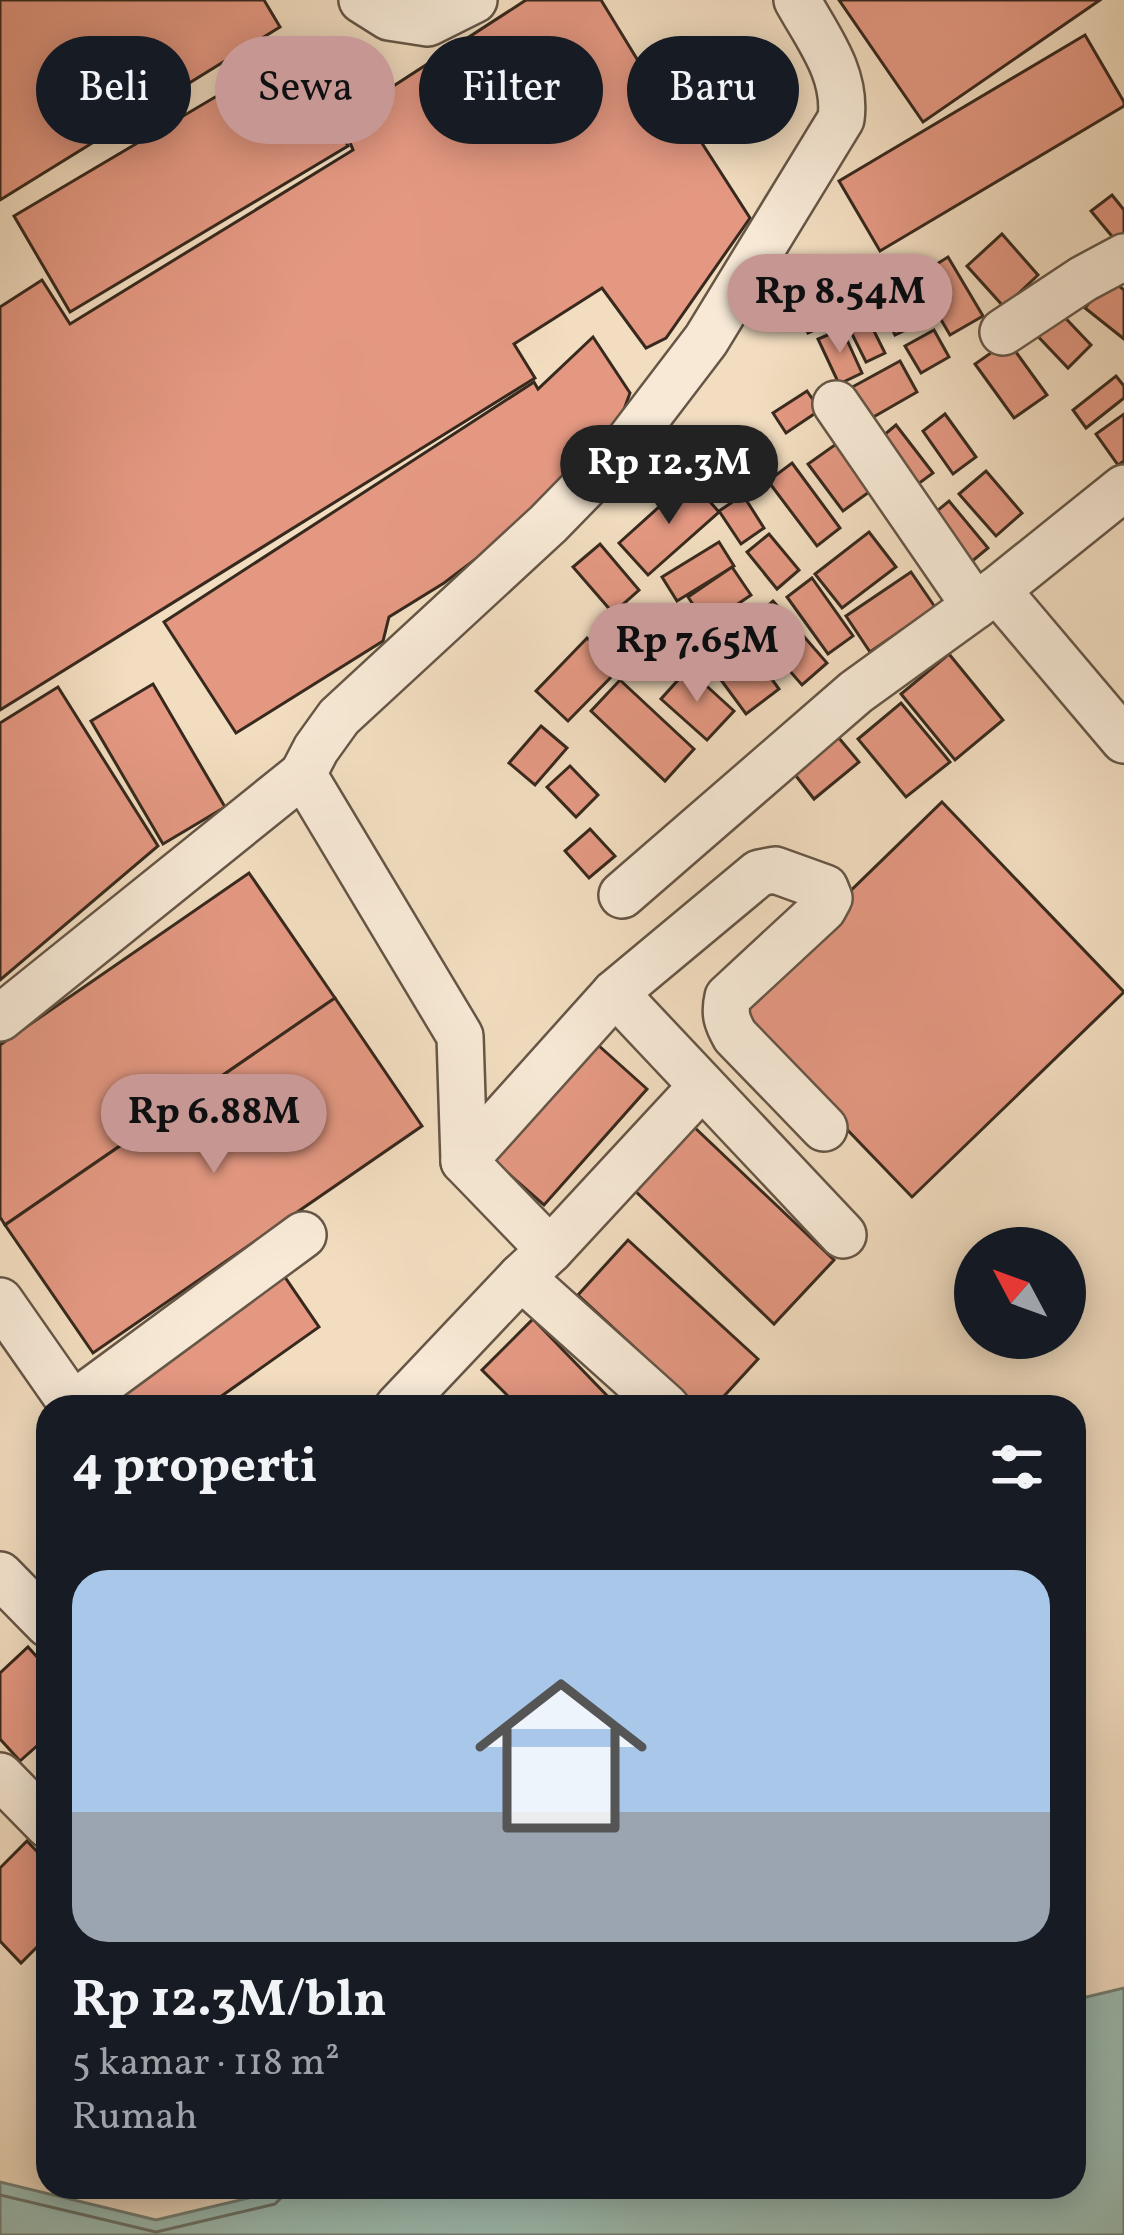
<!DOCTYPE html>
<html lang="id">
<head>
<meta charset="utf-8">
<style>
  :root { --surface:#171b24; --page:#242831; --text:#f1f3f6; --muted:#9ea1a6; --line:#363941; --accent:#c59692 }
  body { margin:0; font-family:Vollkorn,serif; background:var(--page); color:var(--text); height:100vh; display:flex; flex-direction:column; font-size:45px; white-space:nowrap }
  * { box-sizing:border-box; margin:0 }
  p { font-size:39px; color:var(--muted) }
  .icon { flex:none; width:66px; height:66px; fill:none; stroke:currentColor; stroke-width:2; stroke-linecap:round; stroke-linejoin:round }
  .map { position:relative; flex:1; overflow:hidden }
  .details { position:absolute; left:36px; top:1395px; width:1050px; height:804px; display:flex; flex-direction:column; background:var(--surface); border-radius:36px; box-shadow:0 6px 30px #0003 }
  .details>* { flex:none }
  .top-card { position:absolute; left:36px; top:36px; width:1053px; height:108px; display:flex; gap:24px }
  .needle { width:78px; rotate:311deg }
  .buttons { position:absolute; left:954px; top:1227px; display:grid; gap:24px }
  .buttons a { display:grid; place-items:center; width:132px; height:132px; border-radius:50%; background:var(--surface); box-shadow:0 6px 30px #0003; font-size:60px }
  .price { position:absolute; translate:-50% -102px; padding:0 27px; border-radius:42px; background:var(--accent); color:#111; font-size:39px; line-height:78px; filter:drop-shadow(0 3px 6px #0008) }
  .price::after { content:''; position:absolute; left:50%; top:72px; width:36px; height:27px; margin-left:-18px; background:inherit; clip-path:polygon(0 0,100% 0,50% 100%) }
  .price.current { background:#222; color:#fff }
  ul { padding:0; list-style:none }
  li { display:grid; align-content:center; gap:24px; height:636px; padding:0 36px }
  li+li { border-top:3px solid var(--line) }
  li span { display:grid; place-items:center; height:372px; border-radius:36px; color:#555 }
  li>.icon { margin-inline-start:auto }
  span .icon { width:216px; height:216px; fill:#fffc; stroke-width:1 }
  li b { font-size:51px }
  h2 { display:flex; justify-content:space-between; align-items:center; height:144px; padding:0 36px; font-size:51px }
  .tag { padding:0 42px; border-radius:54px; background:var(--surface); box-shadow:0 6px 30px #0003; font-size:42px; line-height:108px }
  .tag.current { background:var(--accent); color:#111 }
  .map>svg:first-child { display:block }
  .water { fill:#9bbcb2; stroke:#738176; stroke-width:3 }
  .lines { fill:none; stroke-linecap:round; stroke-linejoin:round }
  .shore { stroke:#697268; stroke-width:3 }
  .building { fill:#e49882; stroke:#37291d; stroke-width:3 }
  .minor-casing { stroke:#665646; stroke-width:50 }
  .minor { stroke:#f7e9d6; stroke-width:45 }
</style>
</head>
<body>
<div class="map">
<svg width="1124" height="2235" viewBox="0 0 1124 2235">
  <rect width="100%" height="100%" fill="#f2ddc0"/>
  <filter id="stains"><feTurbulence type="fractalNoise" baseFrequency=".00167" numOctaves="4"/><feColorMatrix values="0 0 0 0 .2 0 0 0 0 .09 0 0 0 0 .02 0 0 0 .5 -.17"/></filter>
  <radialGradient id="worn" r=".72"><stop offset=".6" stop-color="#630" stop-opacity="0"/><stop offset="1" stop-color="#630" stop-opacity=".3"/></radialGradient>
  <!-- water -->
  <path class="water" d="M1124,1988V2235H0V2182L156,2220L295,2187H1074V2000Z"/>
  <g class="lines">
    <!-- shore -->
    <path class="shore" d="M0,2195L156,2232L275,2204L282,2197L284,2187"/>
  </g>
  <!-- building -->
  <g class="building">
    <path d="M0,0H264L280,27L0,200Z"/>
    <path d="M526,0H601L662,100L671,95L750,218L666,338L646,348L602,288L514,344L535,378L0,710V307L42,280L70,324L353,150L341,120Z"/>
    <path d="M839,0H1100L923,122Z"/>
    <path d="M1085,35L1124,102V106L880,251L839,181Z"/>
    <path d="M293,51L348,146L70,312L14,216Z"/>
    <path d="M1112,195L1124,210V243L1120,246L1091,211Z"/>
    <path d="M1002,234L1038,275L1004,307L967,266Z"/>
    <path d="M948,257L983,316L950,335L916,277Z"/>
    <path d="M905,267L929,319L895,335L871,284Z"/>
    <path d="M853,272L868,306L808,333L793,297Z"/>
    <path d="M1109,278L1124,290V339L1085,308Z"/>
    <path d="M1052,304L1091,345L1068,368L1029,327Z"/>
    <path d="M865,313L885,353L866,362L846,322Z"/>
    <path d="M842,329L862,373L839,384L818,339Z"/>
    <path d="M934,330L949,357L921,373L905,346Z"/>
    <path d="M593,337L630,393L611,445L580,480L444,583L389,617L383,641L236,733L164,622L534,382L538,389Z"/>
    <path d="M1008,341L1047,395L1014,418L975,364Z"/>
    <path d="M900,361L917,392L863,423L845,391Z"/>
    <path d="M1116,376L1124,386V398L1086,428L1073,410Z"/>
    <path d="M807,391L820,410L786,433L773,413Z"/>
    <path d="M945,414L976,457L953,474L923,431Z"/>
    <path d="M1124,414V461L1118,465L1096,434Z"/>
    <path d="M896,425L933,473L914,487L878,440Z"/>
    <path d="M846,437L880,484L843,511L808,464Z"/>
    <path d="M716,440L740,480L716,494L692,454Z"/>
    <path d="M792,463L840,528L817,546L768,481Z"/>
    <path d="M986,471L1022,513L996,536L959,494Z"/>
    <path d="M690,479L719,512L648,575L619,543Z"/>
    <path d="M743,495L764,528L741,544L719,511Z"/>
    <path d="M949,501L988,548L964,568L925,521Z"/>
    <path d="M869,532L896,567L842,608L815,574Z"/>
    <path d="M769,534L799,570L777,589L747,552Z"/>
    <path d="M719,542L734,566L677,601L662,577Z"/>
    <path d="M600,544L639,590L613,613L573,567Z"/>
    <path d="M732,567L751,595L707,625L688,597Z"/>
    <path d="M911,572L935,607L870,652L846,616Z"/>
    <path d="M812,578L853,636L828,654L787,597Z"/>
    <path d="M773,601L827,663L802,685L748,623Z"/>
    <path d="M587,638L619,669L568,721L536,691Z"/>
    <path d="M743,640L779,689L746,714L710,665Z"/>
    <path d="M949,654L1003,720L955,760L901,694Z"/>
    <path d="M688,669L734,711L707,740L661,699Z"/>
    <path d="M620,680L694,749L665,781L591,711Z"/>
    <path d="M153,684L225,807L163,844L91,721Z"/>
    <path d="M58,687L158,846L0,980V723Z"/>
    <path d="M901,703L950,762L906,797L858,739Z"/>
    <path d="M541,726L567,748L535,785L509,763Z"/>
    <path d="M833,731L859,762L814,799L789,767Z"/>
    <path d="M570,766L598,795L576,817L547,787Z"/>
    <path d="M942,802L1124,992L912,1197L730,1008Z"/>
    <path d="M590,829L615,856L589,878L565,851Z"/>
    <path d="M249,873L335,998L5,1225L0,1217V1045Z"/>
    <path d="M335,998L422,1126L93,1353L5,1225Z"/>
    <path d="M588,1036L647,1089L544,1205L485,1153Z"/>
    <path d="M692,1125L834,1260L774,1324L632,1188Z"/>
    <path d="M628,1240L758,1359L714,1407H699L578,1295Z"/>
    <path d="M278,1267L319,1327L206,1407H122L108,1387Z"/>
    <path d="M533,1319L618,1407H519L482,1370Z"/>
    <path d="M28,1647L48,1669V1736L20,1761L0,1739V1673Z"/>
    <path d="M27,1841L48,1863V1936L21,1963L0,1941V1868Z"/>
  </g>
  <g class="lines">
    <!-- minor casing -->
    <g class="minor-casing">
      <g id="minor">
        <path d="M362,0L389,17L428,23L474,0"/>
        <path d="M1003,332L1083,279L1124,257"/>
        <path d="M836,404L975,606"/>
        <path d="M997,590L1124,740"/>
        <path d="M622,895L856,692L997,590L1124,488"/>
        <path d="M615,993L843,1235"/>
        <path d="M0,1018L303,774"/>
        <path d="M464,1161L615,993L759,873L775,870L825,888L829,898L823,909L728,997C724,1014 727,1022 735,1036L824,1128"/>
        <path d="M550,1250L701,1087"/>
        <path d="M521,1277L666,1407"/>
        <path d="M0,1301L74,1407"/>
        <path d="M72,1405L303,1235"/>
        <path d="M398,1407L521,1277L550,1250L464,1161L460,1036L303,774L316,749L339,717L548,524L629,441L706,340L841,119C847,74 818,38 797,0"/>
        <path d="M0,1575L48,1624"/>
        <path d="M0,1776L48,1825"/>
      </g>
    </g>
    <!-- minor -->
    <use href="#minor" class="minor"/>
  </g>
  <rect width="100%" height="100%" filter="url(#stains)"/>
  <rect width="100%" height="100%" fill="url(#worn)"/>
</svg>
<div class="buttons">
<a><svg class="needle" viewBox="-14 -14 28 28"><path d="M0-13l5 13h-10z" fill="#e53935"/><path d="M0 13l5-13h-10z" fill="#9ea1a6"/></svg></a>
</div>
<b class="price" style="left:840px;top:356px">Rp 8.54M</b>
<b class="price current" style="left:669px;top:527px">Rp 12.3M</b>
<b class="price" style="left:697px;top:705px">Rp 7.65M</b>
<b class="price" style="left:214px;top:1176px">Rp 6.88M</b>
<div class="top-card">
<a class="tag">Beli</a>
<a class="tag current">Sewa</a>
<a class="tag">Filter</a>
<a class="tag">Baru</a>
</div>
<section class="details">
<h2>4 properti<svg class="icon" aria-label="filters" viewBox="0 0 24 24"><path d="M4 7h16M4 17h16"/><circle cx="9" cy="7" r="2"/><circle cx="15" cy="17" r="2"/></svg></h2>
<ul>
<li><span style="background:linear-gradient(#a9c7e8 65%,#9aa5b1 0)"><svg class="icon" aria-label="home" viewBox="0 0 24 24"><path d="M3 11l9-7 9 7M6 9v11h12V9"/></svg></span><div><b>Rp 12.3M/bln</b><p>5 kamar · 118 m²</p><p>Rumah</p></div></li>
</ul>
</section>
</div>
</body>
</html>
